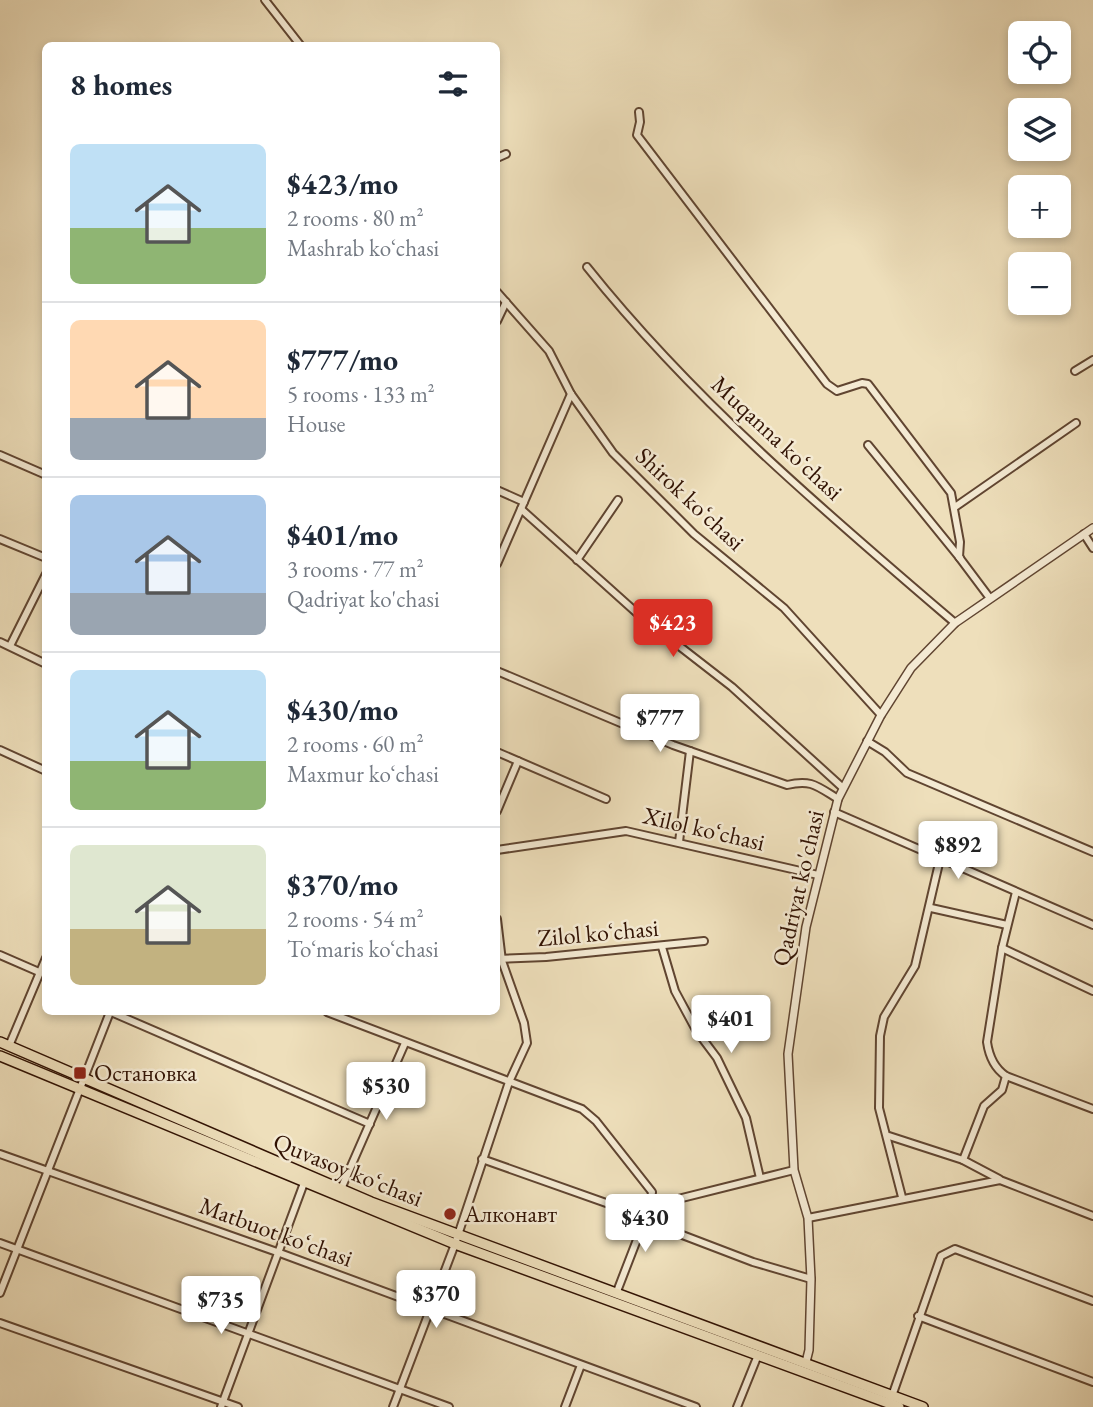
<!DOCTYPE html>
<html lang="en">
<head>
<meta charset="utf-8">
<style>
  :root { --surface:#fff; --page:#f2f2f3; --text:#1f2937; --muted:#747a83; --line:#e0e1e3; --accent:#d93025 }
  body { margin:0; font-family:"EB Garamond",serif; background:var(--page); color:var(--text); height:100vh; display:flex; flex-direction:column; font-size:26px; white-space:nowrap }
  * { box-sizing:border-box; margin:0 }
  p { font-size:23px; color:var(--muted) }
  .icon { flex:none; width:38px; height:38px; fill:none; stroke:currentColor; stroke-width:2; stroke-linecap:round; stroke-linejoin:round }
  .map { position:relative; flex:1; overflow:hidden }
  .panel { position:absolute; left:42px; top:42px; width:458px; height:973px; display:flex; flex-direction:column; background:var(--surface); border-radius:10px; box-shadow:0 4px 10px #0003 }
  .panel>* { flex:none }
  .fabs { position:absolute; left:1008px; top:21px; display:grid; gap:14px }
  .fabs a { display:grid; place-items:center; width:63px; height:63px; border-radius:10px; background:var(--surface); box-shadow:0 4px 10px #0003; font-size:35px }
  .price { position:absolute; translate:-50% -60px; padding:0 16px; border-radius:7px; background:#fff; color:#222; font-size:23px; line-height:46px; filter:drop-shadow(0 2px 4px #0008) }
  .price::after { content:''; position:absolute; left:50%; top:42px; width:21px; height:16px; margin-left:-10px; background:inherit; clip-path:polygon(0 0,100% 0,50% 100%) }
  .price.current { background:var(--accent); color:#fff }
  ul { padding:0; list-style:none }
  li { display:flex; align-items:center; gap:21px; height:175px; padding:0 28px }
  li+li { border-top:2px solid var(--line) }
  li span { display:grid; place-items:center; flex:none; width:196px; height:140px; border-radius:10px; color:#555 }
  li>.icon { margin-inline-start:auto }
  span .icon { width:84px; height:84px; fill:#fffc; stroke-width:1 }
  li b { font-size:30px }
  h2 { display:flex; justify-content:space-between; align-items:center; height:84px; padding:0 28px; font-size:30px }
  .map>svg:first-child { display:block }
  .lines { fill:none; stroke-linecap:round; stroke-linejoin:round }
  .minor-casing { stroke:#604531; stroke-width:10 }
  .tertiary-casing { stroke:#604531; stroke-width:10 }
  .primary-casing { stroke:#311203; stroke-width:12 }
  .minor { stroke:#f4ead3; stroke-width:6 }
  .tertiary { stroke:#f4ead3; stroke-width:7 }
  .primary { stroke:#eedfbb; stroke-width:9 }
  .poi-dot { fill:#8f2418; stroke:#f4ead3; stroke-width:2.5 }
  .labels { text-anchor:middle; stroke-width:5; stroke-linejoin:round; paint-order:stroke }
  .street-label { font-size:24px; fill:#311203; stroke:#f4ead3 }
  .poi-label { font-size:24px; fill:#311203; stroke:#f4ead3; text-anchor:start }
</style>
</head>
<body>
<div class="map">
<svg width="1093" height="1407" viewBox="0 0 1093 1407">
  <rect width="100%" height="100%" fill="#eedfbb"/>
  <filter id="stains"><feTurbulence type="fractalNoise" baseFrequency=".00286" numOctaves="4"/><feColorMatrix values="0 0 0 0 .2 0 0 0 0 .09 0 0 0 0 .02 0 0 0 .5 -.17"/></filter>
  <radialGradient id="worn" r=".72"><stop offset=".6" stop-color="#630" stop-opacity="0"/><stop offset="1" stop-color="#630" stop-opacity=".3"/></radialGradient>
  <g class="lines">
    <!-- minor casing -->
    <g class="minor-casing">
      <g id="minor">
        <path d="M265,0L301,46"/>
        <path d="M639,112L640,122L637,135L827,384L837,391L862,383L868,384L951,493L960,542L959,557L989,597"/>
        <path d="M497,158L506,154"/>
        <path d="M587,267C694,401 825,512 955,623"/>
        <path d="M497,292L549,351L571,394L613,453L694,534L784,608L881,715"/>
        <path d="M497,321L506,302"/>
        <path d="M1075,371L1093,360"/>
        <path d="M868,445L960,558"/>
        <path d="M0,455L46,475"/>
        <path d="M497,490L524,502"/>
        <path d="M955,507L1076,423"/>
        <path d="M521,509L638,614L732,687L843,788"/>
        <path d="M1084,534L1093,548"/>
        <path d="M0,539L46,558"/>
        <path d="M577,560L618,500"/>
        <path d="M497,564L571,394"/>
        <path d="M0,642L46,664"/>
        <path d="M10,646L46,574"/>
        <path d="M497,671L673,745L787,785C811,779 817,786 838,799"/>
        <path d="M867,741L885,752L907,773L1093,852"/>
        <path d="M0,750L46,771"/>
        <path d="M497,752L606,799"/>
        <path d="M497,811L518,761"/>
        <path d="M834,812L1093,925"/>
        <path d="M679,842L690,751"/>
        <path d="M497,850L626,831L818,875"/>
        <path d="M1016,892L1002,948L987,1042C989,1056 994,1068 1006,1076L1093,1109"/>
        <path d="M931,908L1007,925"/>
        <path d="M662,947L675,991L696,1030L717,1058L746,1118L760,1178"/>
        <path d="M1002,948L1093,991"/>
        <path d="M0,955L39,972"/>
        <path d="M497,959L546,957L704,941"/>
        <path d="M111,1012L370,1124"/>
        <path d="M327,1012L582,1109L596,1121L652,1192L650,1206L616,1294"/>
        <path d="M9,1046L46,958"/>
        <path d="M889,1136L963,1160L984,1106L1002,1090L1006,1076"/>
        <path d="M0,1154L277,1252L696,1407"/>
        <path d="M482,1159L640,1215L643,1220L753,1262L811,1279"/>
        <path d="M963,1160L999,1179"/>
        <path d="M341,1189L405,1043"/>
        <path d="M902,1197L879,1108L880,1036L884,1017L915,966L940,859"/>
        <path d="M650,1206L794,1170"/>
        <path d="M808,1218L1000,1180L1093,1216"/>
        <path d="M0,1243L449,1407"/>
        <path d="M0,1293L110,1012"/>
        <path d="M918,1316L1093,1382"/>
        <path d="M0,1323L238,1407"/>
        <path d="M891,1399L941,1256L955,1249L1093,1301"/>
        <path d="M221,1407L304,1183"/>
        <path d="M393,1407L455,1244L509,1082L527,1043L524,1023L502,961L497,919"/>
        <path d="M565,1407L581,1365"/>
        <path d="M737,1407L758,1355"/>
      </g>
    </g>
    <!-- tertiary casing -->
    <g class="tertiary-casing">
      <path id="tertiary" d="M806,1362L809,1350L811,1279L808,1218L794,1170L788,1054L806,927L838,799L881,715L911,668L955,623L1093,528"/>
    </g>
    <!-- primary casing -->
    <g class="primary-casing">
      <g id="primary">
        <path d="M0,1042L371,1202L923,1407"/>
        <path d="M0,1056L455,1244L899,1407"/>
      </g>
    </g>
    <!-- minor -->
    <use href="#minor" class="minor"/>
    <!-- tertiary -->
    <use href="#tertiary" class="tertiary"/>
    <!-- primary -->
    <use href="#primary" class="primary"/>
  </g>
  <!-- markers -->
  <g class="poi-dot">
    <rect x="73" y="1066" width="14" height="14" rx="3.5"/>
    <circle cx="450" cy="1214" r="7"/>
  </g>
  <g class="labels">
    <!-- street labels -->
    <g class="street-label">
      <text transform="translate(777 438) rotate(43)" y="8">Muqanna koʻchasi</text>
      <text transform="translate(690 499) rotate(43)" y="8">Shirok koʻchasi</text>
      <text transform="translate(704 829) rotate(13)" y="8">Xilol koʻchasi</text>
      <text transform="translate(798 888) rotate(-77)" y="8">Qadriyat ko'chasi</text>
      <text transform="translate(598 933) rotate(-5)" y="8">Zilol koʻchasi</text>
      <text transform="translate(348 1170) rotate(22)" y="8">Quvasoy koʻchasi</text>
      <text transform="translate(276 1232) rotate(20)" y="8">Matbuot koʻchasi</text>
    </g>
    <!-- poi labels -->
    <g class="poi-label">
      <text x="94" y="1081">Остановка</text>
      <text x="464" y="1222">Алконавт</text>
    </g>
  </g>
  <rect width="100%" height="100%" filter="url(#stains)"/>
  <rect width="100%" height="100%" fill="url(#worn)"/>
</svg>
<div class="fabs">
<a><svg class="icon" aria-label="locate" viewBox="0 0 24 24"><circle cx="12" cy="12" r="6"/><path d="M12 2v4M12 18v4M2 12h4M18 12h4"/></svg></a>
<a><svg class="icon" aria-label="layers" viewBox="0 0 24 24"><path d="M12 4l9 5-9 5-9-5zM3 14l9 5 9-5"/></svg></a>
<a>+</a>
<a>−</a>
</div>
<b class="price current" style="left:673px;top:659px">$423</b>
<b class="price" style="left:660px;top:754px">$777</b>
<b class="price" style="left:958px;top:881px">$892</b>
<b class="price" style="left:731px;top:1055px">$401</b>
<b class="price" style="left:386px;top:1122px">$530</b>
<b class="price" style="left:645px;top:1254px">$430</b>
<b class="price" style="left:436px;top:1330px">$370</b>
<b class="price" style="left:221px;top:1336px">$735</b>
<section class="panel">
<h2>8 homes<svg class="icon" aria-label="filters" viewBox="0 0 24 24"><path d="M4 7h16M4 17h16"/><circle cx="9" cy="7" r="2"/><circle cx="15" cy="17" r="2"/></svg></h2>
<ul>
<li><span style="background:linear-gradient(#bfe0f5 60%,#8fb573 0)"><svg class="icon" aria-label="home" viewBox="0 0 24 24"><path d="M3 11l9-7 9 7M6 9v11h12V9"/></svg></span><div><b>$423/mo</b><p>2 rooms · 80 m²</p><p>Mashrab koʻchasi</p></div></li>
<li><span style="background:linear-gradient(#ffd9b3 70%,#9aa5b1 0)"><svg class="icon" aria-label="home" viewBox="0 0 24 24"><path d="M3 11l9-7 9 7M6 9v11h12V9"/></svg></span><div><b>$777/mo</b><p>5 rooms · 133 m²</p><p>House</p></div></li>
<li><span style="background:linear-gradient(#a9c7e8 70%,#9aa5b1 0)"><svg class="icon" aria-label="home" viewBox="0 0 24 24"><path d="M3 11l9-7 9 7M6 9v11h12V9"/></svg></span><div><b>$401/mo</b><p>3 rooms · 77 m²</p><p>Qadriyat ko'chasi</p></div></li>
<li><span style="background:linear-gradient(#bfe0f5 65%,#8fb573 0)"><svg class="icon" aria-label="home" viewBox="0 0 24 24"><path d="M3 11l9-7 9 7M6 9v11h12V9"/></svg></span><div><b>$430/mo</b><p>2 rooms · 60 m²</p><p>Maxmur koʻchasi</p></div></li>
<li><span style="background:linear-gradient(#dfe7d0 60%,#c2b280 0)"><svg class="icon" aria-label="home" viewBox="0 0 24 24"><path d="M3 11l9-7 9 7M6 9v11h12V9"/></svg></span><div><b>$370/mo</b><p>2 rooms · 54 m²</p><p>Toʻmaris koʻchasi</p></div></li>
</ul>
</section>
</div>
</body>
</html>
